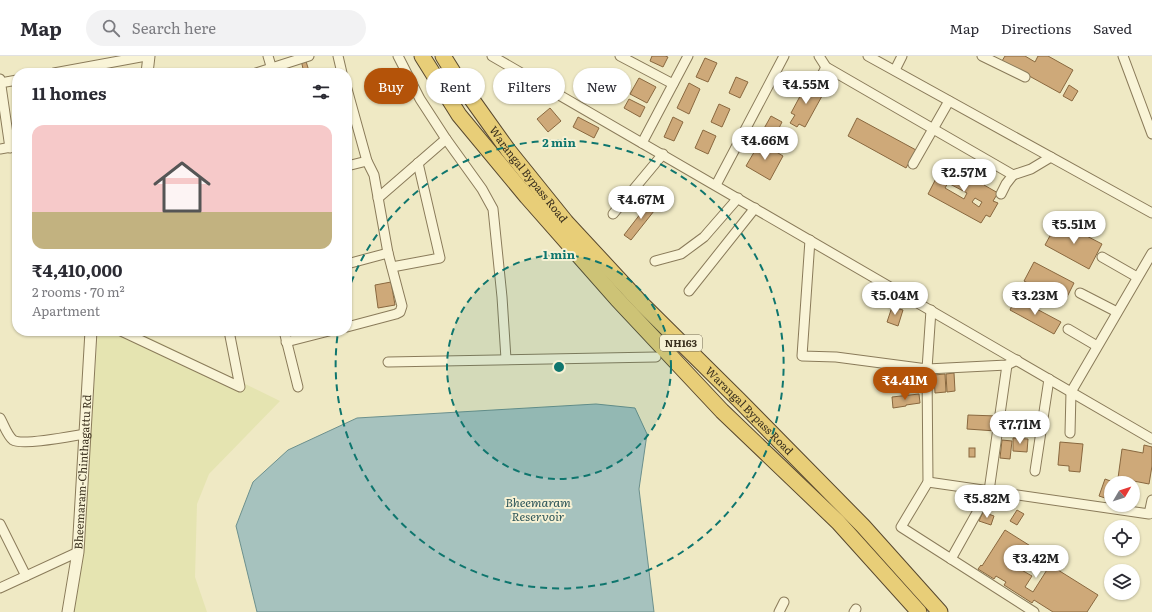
<!DOCTYPE html>
<html lang="en">
<head>
<meta charset="utf-8">
<style>
  :root { --surface:#fff; --page:#f2f2f3; --text:#2b2b33; --muted:#7c7c81; --line:#e1e1e2; --accent:#b45309 }
  body { margin:0; font-family:Literata,serif; background:var(--page); color:var(--text); height:100vh; display:flex; flex-direction:column; font-size:15px; white-space:nowrap }
  * { box-sizing:border-box; margin:0 }
  p { font-size:13px; color:var(--muted) }
  .icon { flex:none; width:22px; height:22px; fill:none; stroke:currentColor; stroke-width:2; stroke-linecap:round; stroke-linejoin:round }
  .map { position:relative; flex:1; overflow:hidden }
  .side { position:absolute; left:12px; top:12px; width:340px; height:268px; display:flex; flex-direction:column; background:var(--surface); border-radius:16px; box-shadow:0 1px 3px #0004 }
  .side>* { flex:none }
  .top-card { position:absolute; left:364px; top:12px; width:380px; height:36px; display:flex; gap:8px }
  .needle { width:26px; rotate:51deg }
  .tools { position:absolute; left:1104px; top:420px; display:grid; gap:8px }
  .tools a { display:grid; place-items:center; width:36px; height:36px; border-radius:50%; background:var(--surface); box-shadow:0 1px 3px #0004; font-size:20px }
  .price { position:absolute; translate:-50% -34px; padding:0 9px; border-radius:14px; background:#fff; color:#222; font-size:13px; line-height:26px; filter:drop-shadow(0 1px 2px #0008) }
  .price::after { content:''; position:absolute; left:50%; top:24px; width:12px; height:9px; margin-left:-6px; background:inherit; clip-path:polygon(0 0,100% 0,50% 100%) }
  .price.selected { background:var(--accent); color:#fff }
  ul { padding:0; list-style:none }
  li { display:grid; align-content:center; gap:8px; height:212px; padding:0 20px }
  li span { display:grid; place-items:center; height:124px; border-radius:12px; color:#555 }
  li>.icon { margin-inline-start:auto }
  span .icon { width:72px; height:72px; fill:#fffc; stroke-width:1 }
  li b { font-size:17px }
  h2 { display:flex; justify-content:space-between; align-items:center; height:48px; padding:0 20px; font-size:17px }
  .tag { padding:0 14px; border-radius:18px; background:var(--surface); box-shadow:0 1px 3px #0004; font-size:14px; line-height:36px }
  .tag.selected { background:var(--accent); color:#fff }
  header { display:flex; align-items:center; gap:24px; box-sizing:border-box; height:56px; padding:0 20px; background:var(--surface); border-bottom:1px solid var(--line) }
  header strong { font-size:19px }
  nav { display:flex; gap:22px; margin-inline-start:auto; font-size:14px }
  .search { width:280px; height:36px; background:var(--page); display:flex; align-items:center; gap:10px; box-sizing:border-box; padding:0 14px; border-radius:22px; color:var(--muted); font-size:15px }
  .map>svg:first-child { display:block }
  .farmland { fill:#e5e4b1 }
  .water { fill:#a6c2be; stroke:#6c908d }
  .building { fill:#cea979; stroke:#89683f; fill-rule:evenodd }
  .lines { fill:none; stroke-linecap:round; stroke-linejoin:round }
  .minor-casing { stroke:#8a7b5a; stroke-width:11 }
  .tertiary-casing { stroke:#8a7b5a; stroke-width:13 }
  .trunk-casing { stroke:#58482e; stroke-width:17 }
  .minor { stroke:#f9f4d7; stroke-width:9 }
  .tertiary { stroke:#f9f4d7; stroke-width:11 }
  .trunk { stroke:#e8ce78; stroke-width:15 }
  .ring { fill:none; stroke:#0f766e; stroke-width:2; stroke-dasharray:7 5 }
  .labels { text-anchor:middle; stroke-width:4; stroke-linejoin:round; paint-order:stroke }
  .shield { fill:#f6f1d4; stroke:#726a55; stroke-width:1 }
  .shield-label { font-size:10px; font-weight:bold; fill:#3a301e }
  .street-label { font-size:11px; fill:#3a301e; stroke:#f6f1d4 }
  .water-label { font-size:12px; font-style:italic; fill:#2d5559; stroke:#f6f1d4 }
  .centre { fill:#0f766e; stroke:#f6f1d4; stroke-width:2 }
  .ring-label { font-size:12px; text-anchor:middle; font-weight:bold; fill:#0f766e; stroke:#f6f1d4; stroke-width:4; stroke-linejoin:round; paint-order:stroke }
</style>
</head>
<body>
<header>
<strong>Map</strong>
<div class="search"><svg class="icon" aria-label="search" viewBox="0 0 24 24"><circle cx="10" cy="10" r="6"/><path d="M15 15l6 6"/></svg>Search here</div>
<nav><a>Map</a><a>Directions</a><a>Saved</a></nav>
</header>
<div class="map">
<svg width="1152" height="556" viewBox="0 0 1152 556">
  <rect width="100%" height="100%" fill="#efe9c4"/>
  <!-- farmland -->
  <path class="farmland" d="M98,275H136L280,345L209,418L197,448L195,521L207,556H74L83,494Z"/>
  <!-- water -->
  <path class="water" d="M596,348L635,352L647,378L639,433L654,556H257L236,470L253,426L288,394L357,362Z"/>
  <!-- building -->
  <g class="building">
    <path d="M652,0H665L668,1L663,11L650,5Z"/>
    <path d="M1005,0H1025L1035,6L1038,0H1048L1073,14L1060,37L1002,5Z"/>
    <path d="M305,2L309,15L304,17L301,4Z"/>
    <path d="M705,2L717,7L708,26L696,21Z"/>
    <path d="M736,21L748,26L740,42L729,37Z"/>
    <path d="M639,22L656,31L647,47L630,38Z"/>
    <path d="M814,26L822,30L818,38L822,40L805,71L799,68L797,71L790,67L795,59L791,57L805,31L810,34Z"/>
    <path d="M689,27L700,33L689,58L677,52Z"/>
    <path d="M1069,29L1078,35L1072,45L1063,40Z"/>
    <path d="M629,43L645,51L640,61L624,52Z"/>
    <path d="M719,48L730,53L722,71L711,66Z"/>
    <path d="M550,52L561,65L548,76L537,63Z"/>
    <path d="M771,60L782,66L774,82L762,76Z"/>
    <path d="M578,61L599,72L594,82L573,71Z"/>
    <path d="M673,61L683,66L674,85L664,81Z"/>
    <path d="M857,62L916,94L906,112L848,80Z"/>
    <path d="M703,74L716,80L708,98L695,92Z"/>
    <path d="M760,86L783,100L770,124L746,110Z"/>
    <path d="M944,107L972,123L975,117L987,124L984,129L998,137L993,145L998,147L990,161L986,159L981,167L928,138ZM948,127L967,137L964,143L945,132ZM975,142L982,146L979,151L972,146Z"/>
    <path d="M651,144L658,150L631,184L624,179Z"/>
    <path d="M1058,165L1102,188L1089,213L1045,189Z"/>
    <path d="M1034,206L1074,227L1064,247L1024,225Z"/>
    <path d="M391,226L395,249L378,252L375,229Z"/>
    <path d="M1016,242L1061,266L1054,278L1010,254Z"/>
    <path d="M892,251L903,254L898,270L887,266Z"/>
    <path d="M954,317L955,335L947,336L946,318Z"/>
    <path d="M945,318L946,336L935,337L934,319Z"/>
    <path d="M919,338L920,347L906,349V350L893,352L892,341Z"/>
    <path d="M1014,356L1027,357L1026,377L1013,376Z"/>
    <path d="M1005,358L1013,359L1012,376L1004,375Z"/>
    <path d="M968,359L997,360L996,375L967,373Z"/>
    <path d="M1013,382L1028,383L1027,396L1013,395Z"/>
    <path d="M1002,384L1012,385L1010,403L1000,402Z"/>
    <path d="M1060,386L1083,388L1080,416L1069,415V410L1058,409Z"/>
    <path d="M1144,389L1152,391V410L1149,428L1118,422L1122,393L1143,397Z"/>
    <rect x="969" y="392" width="6" height="9"/>
    <path d="M1105,423L1116,427H1111V444L1099,440Z"/>
    <path d="M1017,454L1024,458L1017,469L1010,465Z"/>
    <path d="M983,456L994,460L991,469L979,465Z"/>
    <path d="M1005,474L1032,491L1018,512L1032,520L1025,531L1033,536L1050,509L1098,539L1087,556H1053L1034,544L1032,547L1004,529L1006,526L996,520L994,523L978,513L981,509L982,510Z"/>
  </g>
  <g class="lines">
    <!-- minor casing -->
    <g class="minor-casing">
      <g id="minor">
        <path d="M268,0L273,17"/>
        <path d="M338,0L342,17"/>
        <path d="M398,0L420,43L446,83L482,133L493,153L502,241L506,303"/>
        <path d="M492,0L1152,383"/>
        <path d="M620,0L673,28"/>
        <path d="M819,0L826,11L1013,119L1031,113L1051,101"/>
        <path d="M868,0L1152,157"/>
        <path d="M982,0L1025,21"/>
        <path d="M1123,0L1152,78"/>
        <path d="M895,14L902,0"/>
        <path d="M54,17L146,0"/>
        <path d="M256,17L309,0"/>
        <path d="M0,23L10,92"/>
        <path d="M819,25L826,11"/>
        <path d="M0,27L17,24"/>
        <path d="M347,33L367,105L374,119L388,197L402,250L400,256L396,258L347,271"/>
        <path d="M642,87L688,0"/>
        <path d="M0,93L17,90"/>
        <path d="M913,108L949,45"/>
        <path d="M347,110L367,105"/>
        <path d="M716,129L784,0"/>
        <path d="M1001,138L1006,128L1013,119"/>
        <path d="M378,142L446,83"/>
        <path d="M613,158L663,98"/>
        <path d="M810,184L802,300L836,301L927,313L1007,309L1017,304"/>
        <path d="M1102,201L1137,221"/>
        <path d="M655,205L681,198L704,181L738,142"/>
        <path d="M347,208L388,197"/>
        <path d="M392,211L440,202L418,107"/>
        <path d="M689,235L755,152"/>
        <path d="M1080,237L1117,256"/>
        <path d="M931,254L927,313L928,426L901,471L1034,556"/>
        <path d="M1068,273L1097,290"/>
        <path d="M121,275L240,331L229,275"/>
        <path d="M284,275L298,331"/>
        <path d="M286,286L329,275"/>
        <path d="M388,306L656,301"/>
        <path d="M0,362C4,369 7,379 13,384C22,390 72,380 85,378"/>
        <path d="M1070,377L1071,336L1152,197"/>
        <path d="M1035,415L1049,323"/>
        <path d="M928,426L1149,458L1152,444"/>
        <path d="M0,468L26,520"/>
        <path d="M951,503L989,435L1007,309"/>
        <path d="M0,532L78,496"/>
        <path d="M779,556L784,546"/>
        <path d="M854,556L856,553"/>
      </g>
    </g>
    <!-- tertiary casing -->
    <g class="tertiary-casing">
      <g id="tertiary">
        <path d="M147,17L149,0"/>
        <path id="s1" d="M68,556L78,496L91,275"/>
      </g>
    </g>
    <!-- trunk casing -->
    <g class="trunk-casing">
      <g id="trunk">
        <path d="M422,0L459,59L527,141L617,243L722,355L838,466L919,556"/>
        <path id="s2" d="M443,0L458,24L508,94L566,166L642,248L739,344L863,470L940,556"/>
      </g>
    </g>
    <!-- minor -->
    <use href="#minor" class="minor"/>
    <!-- tertiary -->
    <use href="#tertiary" class="tertiary"/>
    <!-- trunk -->
    <use href="#trunk" class="trunk"/>
  </g>
  <!-- distance rings -->
  <circle cx="559" cy="311" r="112" fill="#0f766e" fill-opacity=".12"/>
  <g class="ring">
    <circle cx="559" cy="311" r="112"/>
    <path d="M347 238A224 224 0 1 1 338 276"/>
  </g>
  <g class="labels">
    <!-- shield labels -->
    <rect class="shield" x="660" y="279" width="42" height="16" rx="3"/>
    <g class="shield-label">
      <text x="681" y="291">NH163</text>
    </g>
    <!-- street labels -->
    <g class="street-label">
      <text dy="4" stroke="none"><textPath href="#s2" startOffset="146">Warangal Bypass Road</textPath></text>
      <text dy="4" stroke="none"><textPath href="#s2" startOffset="470">Warangal Bypass Road</textPath></text>
      <text dy="4" stroke="none"><textPath href="#s1" startOffset="141">Bheemaram-Chinthagattu Rd</textPath></text>
    </g>
    <!-- water labels -->
    <g class="water-label">
      <text x="538" y="451">Bheemaram<tspan x="538" dy="14">Reservoir</tspan></text>
    </g>
  </g>
  <circle cx="559" cy="311" r="6" class="centre"/>
  <g class="ring-label">
    <text x="559" y="91">2 min</text>
    <text x="559" y="203">1 min</text>
  </g>
</svg>
<div class="tools">
<a><svg class="needle" viewBox="-14 -14 28 28"><path d="M0-13l5 13h-10z" fill="#e53935"/><path d="M0 13l5-13h-10z" fill="#7c7c81"/></svg></a>
<a><svg class="icon" aria-label="locate" viewBox="0 0 24 24"><circle cx="12" cy="12" r="6"/><path d="M12 2v4M12 18v4M2 12h4M18 12h4"/></svg></a>
<a><svg class="icon" aria-label="layers" viewBox="0 0 24 24"><path d="M12 4l9 5-9 5-9-5zM3 14l9 5 9-5"/></svg></a>
</div>
<b class="price" style="left:806px;top:49px">₹4.55M</b>
<b class="price" style="left:765px;top:105px">₹4.66M</b>
<b class="price" style="left:964px;top:137px">₹2.57M</b>
<b class="price" style="left:641px;top:164px">₹4.67M</b>
<b class="price" style="left:1074px;top:189px">₹5.51M</b>
<b class="price" style="left:895px;top:260px">₹5.04M</b>
<b class="price" style="left:1035px;top:260px">₹3.23M</b>
<b class="price selected" style="left:905px;top:345px">₹4.41M</b>
<b class="price" style="left:1020px;top:389px">₹7.71M</b>
<b class="price" style="left:987px;top:463px">₹5.82M</b>
<b class="price" style="left:1036px;top:523px">₹3.42M</b>
<div class="top-card">
<a class="tag selected">Buy</a>
<a class="tag">Rent</a>
<a class="tag">Filters</a>
<a class="tag">New</a>
</div>
<section class="side">
<h2>11 homes<svg class="icon" aria-label="filters" viewBox="0 0 24 24"><path d="M4 7h16M4 17h16"/><circle cx="9" cy="7" r="2"/><circle cx="15" cy="17" r="2"/></svg></h2>
<ul>
<li><span style="background:linear-gradient(#f6c9c9 70%,#c2b280 0)"><svg class="icon" aria-label="home" viewBox="0 0 24 24"><path d="M3 11l9-7 9 7M6 9v11h12V9"/></svg></span><div><b>₹4,410,000</b><p>2 rooms · 70 m²</p><p>Apartment</p></div></li>
</ul>
</section>
</div>
</body>
</html>
